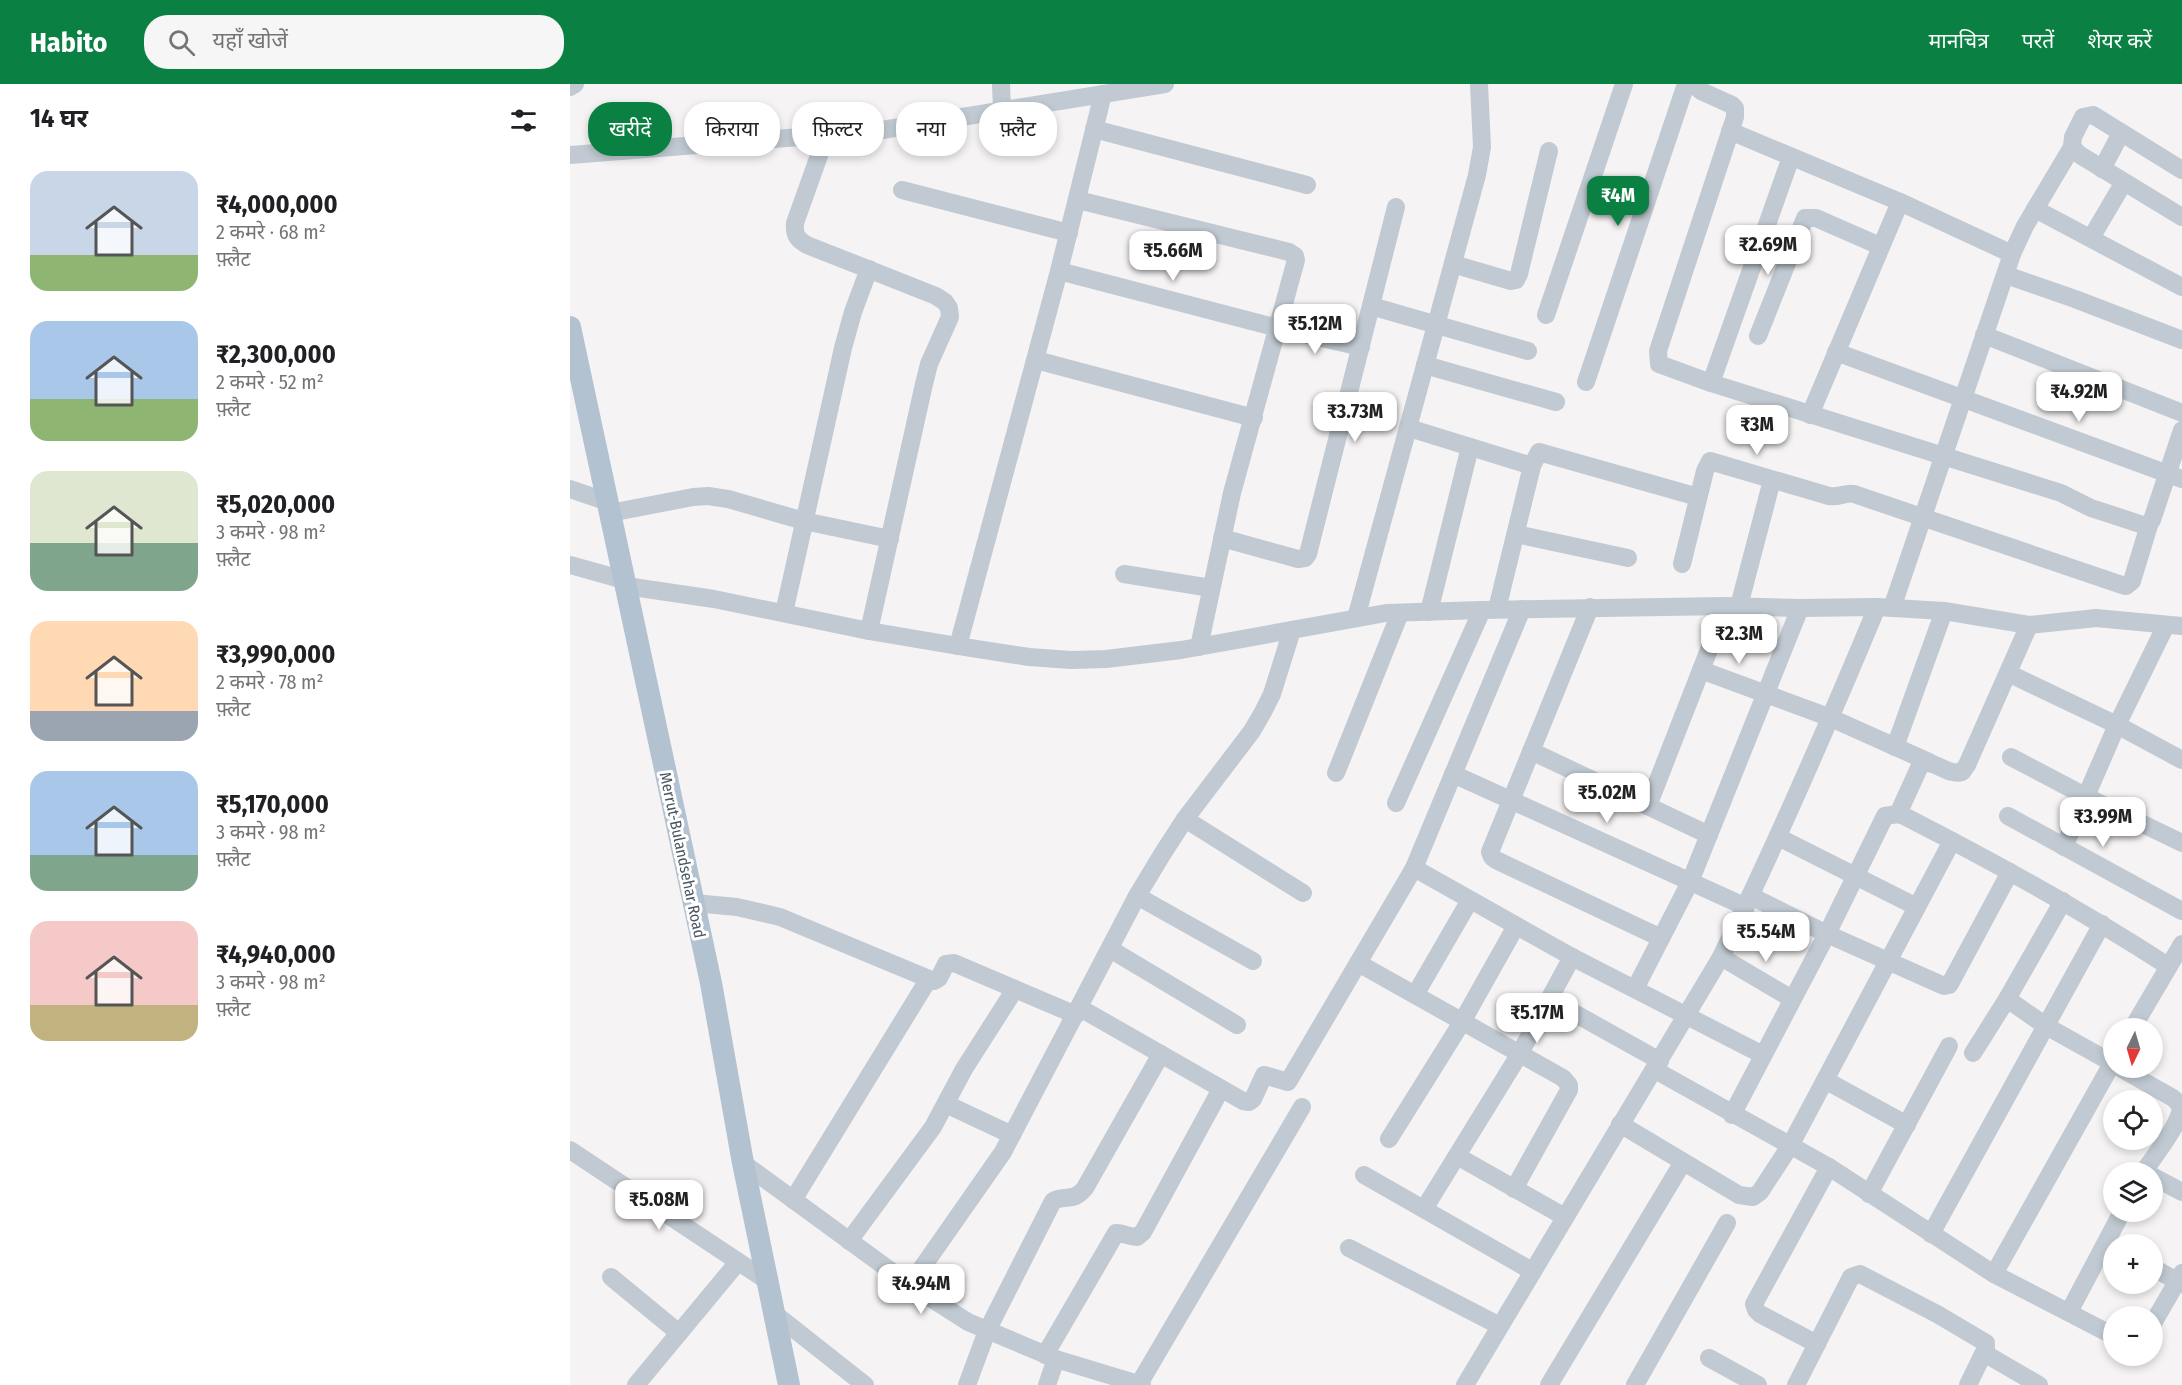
<!DOCTYPE html>
<html lang="hi">
<head>
<meta charset="utf-8">
<style>
  :root { --surface:#fff; --page:#f6f6f6; --text:#202124; --muted:#757577; --accent:#0b8043 }
  body { margin:0; font-family:"Fira Sans Condensed","Noto Sans Devanagari",sans-serif; background:var(--page); color:var(--text); height:100vh; display:flex; flex-direction:column; font-size:22px; white-space:nowrap }
  * { box-sizing:border-box; margin:0 }
  p { font-size:20px; color:var(--muted) }
  .icon { flex:none; width:33px; height:33px; fill:none; stroke:currentColor; stroke-width:2; stroke-linecap:round; stroke-linejoin:round }
  .map { position:relative; flex:1; overflow:hidden }
  .side { display:flex; flex-direction:column; background:var(--surface); width:570px }
  .side>* { flex:none }
  .guide { position:absolute; left:18px; top:18px; width:570px; height:54px; display:flex; gap:12px }
  .needle { width:39px; rotate:185deg }
  .controls { position:absolute; left:1533px; top:934px; display:grid; gap:12px }
  .controls a { display:grid; place-items:center; width:60px; height:60px; border-radius:50%; background:var(--surface); box-shadow:0 3px 9px #0003; font-size:30px }
  .price { position:absolute; translate:-50% -51px; padding:0 14px; border-radius:12px; background:#fff; color:#222; font-size:20px; line-height:39px; filter:drop-shadow(0 2px 3px #0008) }
  .price::after { content:''; position:absolute; left:50%; top:36px; width:18px; height:14px; margin-left:-9px; background:inherit; clip-path:polygon(0 0,100% 0,50% 100%) }
  .price.on { background:var(--accent); color:#fff }
  ul { padding:0; list-style:none }
  li { display:flex; align-items:center; gap:18px; height:150px; padding:0 30px }
  li span { display:grid; place-items:center; flex:none; width:168px; height:120px; border-radius:18px; color:#555 }
  li>.icon { margin-inline-start:auto }
  span .icon { width:72px; height:72px; fill:#fffc; stroke-width:1 }
  li b { font-size:26px }
  h2 { display:flex; justify-content:space-between; align-items:center; height:72px; padding:0 30px; font-size:26px }
  .pill { padding:0 21px; border-radius:24px; background:var(--surface); box-shadow:0 3px 9px #0003; font-size:21px; line-height:54px }
  .pill.on { background:var(--accent); color:#fff }
  header { display:flex; align-items:center; gap:36px; box-sizing:border-box; height:84px; padding:0 30px; background:var(--accent); color:#fff }
  header strong { font-size:28px }
  nav { display:flex; gap:33px; margin-inline-start:auto; font-size:21px }
  .search { width:420px; height:54px; background:var(--page); display:flex; align-items:center; gap:15px; box-sizing:border-box; padding:0 21px; border-radius:24px; color:var(--muted); font-size:22px }
  main { display:flex; flex:1; min-height:0 }
  .map>svg:first-child { display:block }
  .lines { fill:none; stroke-linecap:round; stroke-linejoin:round }
  .minor { stroke:#c1cad2; stroke-width:18 }
  .major { stroke:#b3c2d1; stroke-width:22 }
  .labels { text-anchor:middle; stroke-width:6; stroke-linejoin:round; paint-order:stroke }
  .street-label { font-size:16px; fill:#4a5661; stroke:#fff }
</style>
</head>
<body>
<header>
<strong>Habito</strong>
<div class="search"><svg class="icon" aria-label="search" viewBox="0 0 24 24"><circle cx="10" cy="10" r="6"/><path d="M15 15l6 6"/></svg>यहाँ खोजें</div>
<nav><a>मानचित्र</a><a>परतें</a><a>शेयर करें</a></nav>
</header>
<main>
<section class="side">
<h2>14 घर<svg class="icon" aria-label="filters" viewBox="0 0 24 24"><path d="M4 7h16M4 17h16"/><circle cx="9" cy="7" r="2"/><circle cx="15" cy="17" r="2"/></svg></h2>
<ul>
<li><span style="background:linear-gradient(#c9d6e8 70%,#8fb573 0)"><svg class="icon" aria-label="home" viewBox="0 0 24 24"><path d="M3 11l9-7 9 7M6 9v11h12V9"/></svg></span><div><b>₹4,000,000</b><p>2 कमरे · 68 m²</p><p>फ़्लैट</p></div></li>
<li><span style="background:linear-gradient(#a9c7e8 65%,#8fb573 0)"><svg class="icon" aria-label="home" viewBox="0 0 24 24"><path d="M3 11l9-7 9 7M6 9v11h12V9"/></svg></span><div><b>₹2,300,000</b><p>2 कमरे · 52 m²</p><p>फ़्लैट</p></div></li>
<li><span style="background:linear-gradient(#dfe7d0 60%,#7fa58c 0)"><svg class="icon" aria-label="home" viewBox="0 0 24 24"><path d="M3 11l9-7 9 7M6 9v11h12V9"/></svg></span><div><b>₹5,020,000</b><p>3 कमरे · 98 m²</p><p>फ़्लैट</p></div></li>
<li><span style="background:linear-gradient(#ffd9b3 75%,#9aa5b1 0)"><svg class="icon" aria-label="home" viewBox="0 0 24 24"><path d="M3 11l9-7 9 7M6 9v11h12V9"/></svg></span><div><b>₹3,990,000</b><p>2 कमरे · 78 m²</p><p>फ़्लैट</p></div></li>
<li><span style="background:linear-gradient(#a9c7e8 70%,#7fa58c 0)"><svg class="icon" aria-label="home" viewBox="0 0 24 24"><path d="M3 11l9-7 9 7M6 9v11h12V9"/></svg></span><div><b>₹5,170,000</b><p>3 कमरे · 98 m²</p><p>फ़्लैट</p></div></li>
<li><span style="background:linear-gradient(#f6c9c9 70%,#c2b280 0)"><svg class="icon" aria-label="home" viewBox="0 0 24 24"><path d="M3 11l9-7 9 7M6 9v11h12V9"/></svg></span><div><b>₹4,940,000</b><p>3 कमरे · 98 m²</p><p>फ़्लैट</p></div></li>
</ul>
</section>
<div class="map">
<svg width="1612" height="1301" viewBox="0 0 1612 1301">
  <rect width="100%" height="100%" fill="#f5f3f3"/>
  <g class="lines">
    <!-- minor -->
    <g class="minor">
      <path d="M431,0L432,27"/>
      <path d="M1123,0L1131,7L1162,21L1165,24V33L1088,267L1089,280L1141,299L1491,409L1521,424L1573,441H1577L1582,436L1612,346"/>
      <path d="M0,3L5,0"/>
      <path d="M524,45L737,101"/>
      <path d="M1160,47L1330,118L1442,170"/>
      <path d="M256,52L225,139C224,151 227,155 237,161L366,212L375,218L379,224L380,233L359,280L354,300L299,547"/>
      <path d="M0,71L306,47L595,0"/>
      <path d="M1532,85L1551,49"/>
      <path d="M1612,86L1523,31L1513,33L1503,53L1502,63L1510,71L1612,133"/>
      <path d="M332,106L499,149"/>
      <path d="M508,116L719,168L725,172L726,176L662,409L629,563"/>
      <path d="M1465,125L1612,203"/>
      <path d="M1521,154L1554,98"/>
      <path d="M883,180L941,197L946,196L949,190L979,67"/>
      <path d="M489,187L708,244L791,263"/>
      <path d="M1436,191L1505,215L1612,256"/>
      <path d="M801,222L958,267"/>
      <path d="M976,231L1054,0"/>
      <path d="M1414,251L1612,329"/>
      <path d="M1188,252L1235,134H1246L1310,162"/>
      <path d="M1266,268L1612,395"/>
      <path d="M466,276L684,334"/>
      <path d="M855,281L986,318"/>
      <path d="M1016,298L1116,0"/>
      <path d="M1141,299L1221,73"/>
      <path d="M1240,331L1330,118"/>
      <path d="M839,344L962,382"/>
      <path d="M0,405L38,418"/>
      <path d="M40,429L123,413L138,412L158,415L234,437L320,455"/>
      <path d="M946,450L1058,474"/>
      <path d="M652,454L728,475L735,474L738,470L826,123"/>
      <path d="M1112,480L1135,387L1140,377L1259,412C1268,414 1276,408 1284,410L1552,501L1556,502L1562,497L1580,438"/>
      <path d="M0,481L54,496"/>
      <path d="M554,490L641,504"/>
      <path d="M56,502L144,515L299,547L388,562L459,573L501,576L536,575L611,566L816,529L912,526L1156,522L1230,524L1307,523L1374,527L1459,541L1526,534L1612,542"/>
      <path d="M1169,522L1202,396"/>
      <path d="M1020,523L920,768L922,773L926,776L1091,854"/>
      <path d="M1322,524L1442,170L1455,142L1502,63"/>
      <path d="M927,525L962,382L969,368L1128,413"/>
      <path d="M859,528L900,363"/>
      <path d="M214,529L273,264L283,228L299,185"/>
      <path d="M786,534L907,91L912,63L909,0"/>
      <path d="M388,562L489,187L533,10"/>
      <path d="M1131,586L1261,634L1359,678"/>
      <path d="M1438,589L1547,641L1612,676"/>
      <path d="M1325,663L1374,527"/>
      <path d="M961,667L1139,751"/>
      <path d="M1441,673L1515,712L1612,759"/>
      <path d="M766,689L830,529"/>
      <path d="M883,690L1176,823"/>
      <path d="M826,719L912,526"/>
      <path d="M1078,722L1156,522"/>
      <path d="M1328,730L1349,684L1353,679C1367,677 1378,692 1392,688L1397,681L1459,541"/>
      <path d="M1438,732L1612,827"/>
      <path d="M615,735L733,809"/>
      <path d="M1208,753L1347,823"/>
      <path d="M1494,763L1547,641L1596,541"/>
      <path d="M844,784L1002,873L1193,971"/>
      <path d="M567,812L683,877"/>
      <path d="M1181,812L1257,850L1374,902L1379,901L1382,896L1440,788"/>
      <path d="M124,819L167,823L210,833L364,897L369,894L376,880L384,879L506,931"/>
      <path d="M540,865L667,941"/>
      <path d="M1151,873L1222,915"/>
      <path d="M788,879L993,994L999,1001V1006L944,1105"/>
      <path d="M1065,905L1120,798L1230,524"/>
      <path d="M845,911L900,816"/>
      <path d="M979,915L1090,977"/>
      <path d="M1437,915L1476,942L1544,980"/>
      <path d="M510,924L673,1017L679,1018L683,1015L694,991L718,998L844,784L952,525"/>
      <path d="M1562,945L1612,860"/>
      <path d="M1403,969L1437,915L1493,817"/>
      <path d="M1550,984L1603,1014L1611,1022C1611,1040 1583,1073 1573,1089"/>
      <path d="M1085,986L1259,1083L1424,1190L1544,1252"/>
      <path d="M1255,996L1337,1041"/>
      <path d="M376,1020L442,1051"/>
      <path d="M1162,1031L1257,850L1315,732L1328,730L1334,732C1424,778 1513,827 1598,882"/>
      <path d="M1050,1040L1169,1111L1183,1113L1190,1108L1220,1062L1382,757"/>
      <path d="M819,1055L892,938L946,842"/>
      <path d="M0,1066L199,1198"/>
      <path d="M887,1072L995,1133"/>
      <path d="M173,1079L340,1201L398,1238L486,1275L572,1301"/>
      <path d="M794,1091L962,1187"/>
      <path d="M1582,1092L1612,1108"/>
      <path d="M1299,1110L1379,962"/>
      <path d="M223,1116L358,896"/>
      <path d="M854,1125L949,971L1002,873"/>
      <path d="M1361,1150L1532,840"/>
      <path d="M279,1157L363,1043L394,985L445,905"/>
      <path d="M779,1164L930,1242"/>
      <path d="M1582,1183L1612,1200"/>
      <path d="M1424,1190L1544,976"/>
      <path d="M41,1193L109,1249"/>
      <path d="M340,1201L433,1068L567,812L593,769L615,735L682,647L693,628L702,610L722,546"/>
      <path d="M1499,1228L1552,1128"/>
      <path d="M205,1230L295,1301"/>
      <path d="M1582,1241L1612,1189"/>
      <path d="M1247,1260L1190,1230L1186,1226L1184,1220L1259,1083"/>
      <path d="M1414,1269L1469,1301"/>
      <path d="M475,1271L546,1149C554,1149 559,1153 567,1153L573,1148L651,1005"/>
      <path d="M1139,1274L1188,1301"/>
      <path d="M569,1300L732,1023"/>
      <path d="M66,1301L168,1178"/>
      <path d="M397,1301L417,1247L483,1117C497,1110 503,1119 515,1104L591,970"/>
      <path d="M477,1301L486,1275"/>
      <path d="M895,1301L1151,873C1207,758 1258,641 1307,523"/>
      <path d="M979,1301L1113,1078"/>
      <path d="M1065,1301L1157,1139"/>
      <path d="M1226,1301L1281,1193L1290,1190L1367,1230L1416,1259V1264L1398,1301"/>
    </g>
    <!-- major -->
    <path class="major" d="M0,243L141,899L173,1079L219,1301"/>
  </g>
  <g class="labels">
    <!-- street labels -->
    <g class="street-label">
      <text transform="translate(113 771) rotate(78)" y="6">Merrut-Bulandsehar Road</text>
    </g>
  </g>
</svg>
<div class="controls">
<a><svg class="needle" viewBox="-14 -14 28 28"><path d="M0-13l5 13h-10z" fill="#e53935"/><path d="M0 13l5-13h-10z" fill="#757577"/></svg></a>
<a><svg class="icon" aria-label="locate" viewBox="0 0 24 24"><circle cx="12" cy="12" r="6"/><path d="M12 2v4M12 18v4M2 12h4M18 12h4"/></svg></a>
<a><svg class="icon" aria-label="layers" viewBox="0 0 24 24"><path d="M12 4l9 5-9 5-9-5zM3 14l9 5 9-5"/></svg></a>
<a>+</a>
<a>−</a>
</div>
<b class="price on" style="left:1048px;top:143px">₹4M</b>
<b class="price" style="left:1198px;top:192px">₹2.69M</b>
<b class="price" style="left:603px;top:198px">₹5.66M</b>
<b class="price" style="left:745px;top:271px">₹5.12M</b>
<b class="price" style="left:1509px;top:339px">₹4.92M</b>
<b class="price" style="left:785px;top:359px">₹3.73M</b>
<b class="price" style="left:1187px;top:372px">₹3M</b>
<b class="price" style="left:1169px;top:581px">₹2.3M</b>
<b class="price" style="left:1037px;top:740px">₹5.02M</b>
<b class="price" style="left:1533px;top:764px">₹3.99M</b>
<b class="price" style="left:1196px;top:879px">₹5.54M</b>
<b class="price" style="left:967px;top:960px">₹5.17M</b>
<b class="price" style="left:89px;top:1147px">₹5.08M</b>
<b class="price" style="left:351px;top:1231px">₹4.94M</b>
<div class="guide">
<a class="pill on">खरीदें</a>
<a class="pill">किराया</a>
<a class="pill">फ़िल्टर</a>
<a class="pill">नया</a>
<a class="pill">फ़्लैट</a>
</div>
</div>
</main>
</body>
</html>
